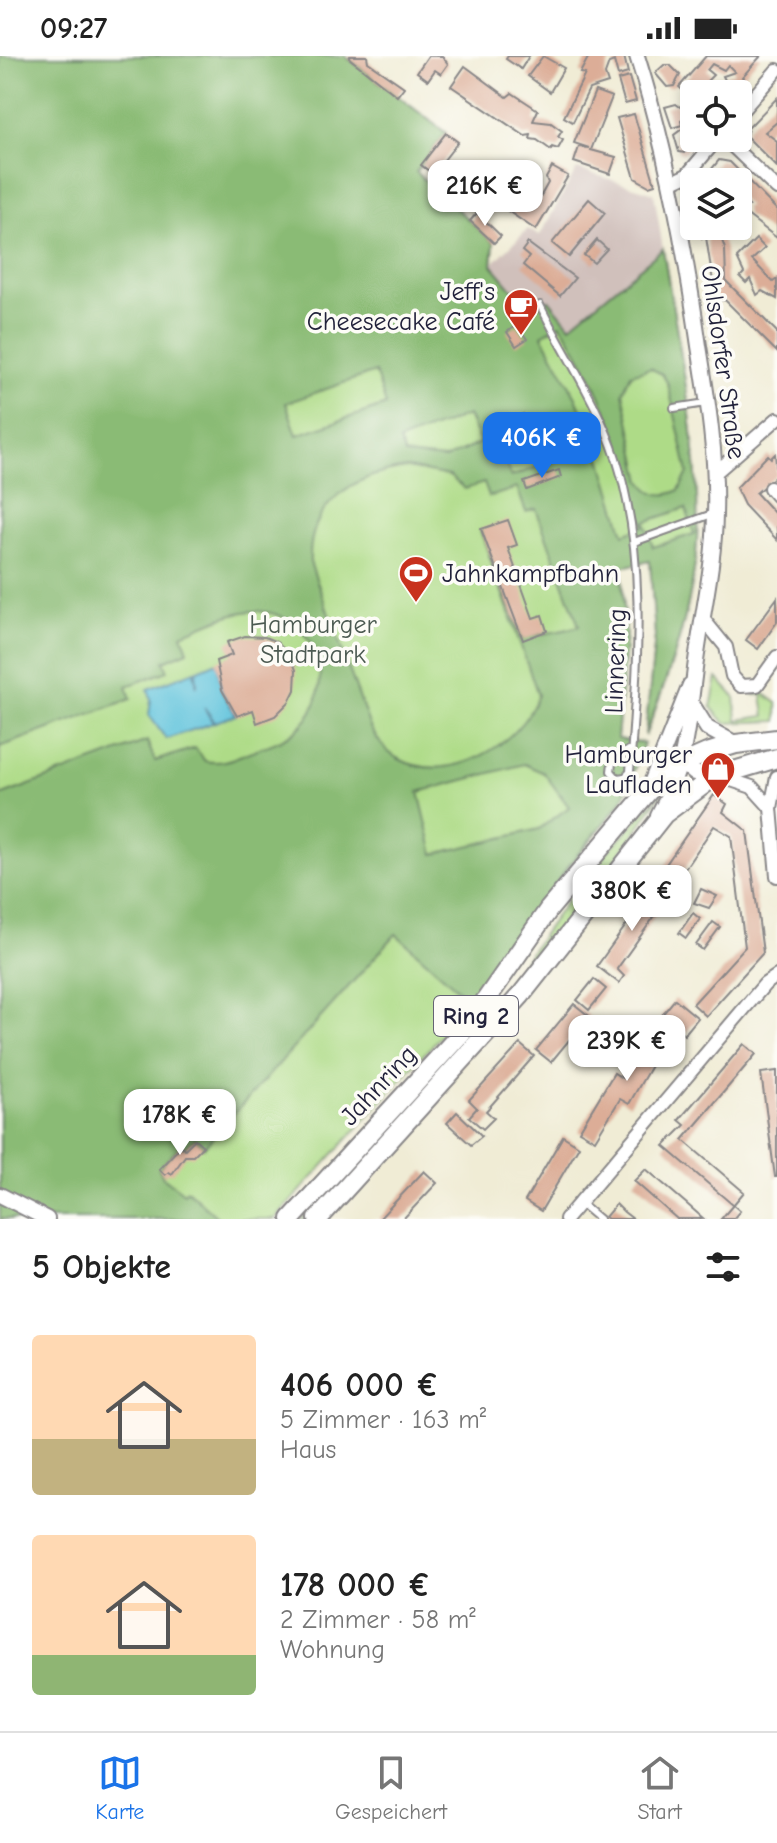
<!DOCTYPE html>
<html lang="de">
<head>
<meta charset="utf-8">
<style>
  :root { --surface:#fff; --page:#f6f6f6; --text:#222; --muted:#767676; --line:#e0e0e0; --accent:#1a73e8 }
  body { margin:0; font-family:"Comic Neue",sans-serif; background:var(--page); color:var(--text); height:100vh; display:flex; flex-direction:column; font-size:30px; white-space:nowrap }
  * { box-sizing:border-box; margin:0 }
  p { font-size:26px; color:var(--muted) }
  .icon { flex:none; width:44px; height:44px; fill:none; stroke:currentColor; stroke-width:2; stroke-linecap:round; stroke-linejoin:round }
  .map { position:relative; height:1163px; overflow:hidden }
  .sheet { display:flex; flex-direction:column; background:var(--surface); flex:1 }
  .sheet>* { flex:none }
  .fabs { position:absolute; left:680px; top:24px; display:grid; gap:16px }
  .fabs a { display:grid; place-items:center; width:72px; height:72px; border-radius:8px; background:var(--surface); box-shadow:0 4px 12px #0003; font-size:40px }
  .price { position:absolute; translate:-50% -68px; padding:0 18px; border-radius:16px; background:#fff; color:#222; font-size:26px; line-height:52px; filter:drop-shadow(0 2px 4px #0008) }
  .price::after { content:''; position:absolute; left:50%; top:48px; width:24px; height:18px; margin-left:-12px; background:inherit; clip-path:polygon(0 0,100% 0,50% 100%) }
  .price.selected { background:var(--accent); color:#fff }
  ul { padding:0; list-style:none }
  li { display:flex; align-items:center; gap:24px; height:200px; padding:0 32px }
  li span { display:grid; place-items:center; flex:none; width:224px; height:160px; border-radius:8px; color:#555 }
  li>.icon { margin-inline-start:auto }
  span .icon { width:96px; height:96px; fill:#fffc; stroke-width:1 }
  li b { font-size:34px }
  h2 { display:flex; justify-content:space-between; align-items:center; height:96px; padding:0 32px; font-size:34px }
  .status { display:flex; justify-content:space-between; align-items:center; height:56px; padding:0 40px; background:var(--surface); direction:ltr }
  .status svg { height:22px; fill:currentColor }
  .tab-bar { display:flex; justify-content:space-around; align-items:center; height:112px; border-top:2px solid var(--line); background:var(--surface); font-size:22px; color:var(--muted) }
  .tab-bar a { display:grid; justify-items:center; gap:4px }
  .tab-bar .selected { color:var(--accent) }
  .map>svg:first-child { display:block }
  .industrial { fill:#d0c0bb }
  .green { fill:#aedb87; stroke:#687e61; stroke-width:2 }
  .forest { fill:#8abb74; stroke:#566e58; stroke-width:2; fill-rule:evenodd }
  .water { fill:#5ec3dc; stroke:#40728c; stroke-width:2 }
  .building { fill:#dcad97 }
  .lines { fill:none; stroke-linecap:round; stroke-linejoin:round }
  .service-casing { stroke:#898788; stroke-width:10 }
  .minor-casing { stroke:#898788; stroke-width:16 }
  .tertiary-casing { stroke:#898788; stroke-width:18 }
  .primary-casing { stroke:#898788; stroke-width:22 }
  .service { stroke:#fff; stroke-width:6 }
  .minor { stroke:#fff; stroke-width:12 }
  .tertiary { stroke:#fff; stroke-width:14 }
  .primary { stroke:#fff; stroke-width:18 }
  .labels { text-anchor:middle; stroke-width:7; stroke-linejoin:round; paint-order:stroke }
  .shield { fill:#fdfcf7; stroke:#646373; stroke-width:2 }
  .shield-label { font-size:24px; font-weight:bold; fill:#22223b }
  .poi-label { font-size:26px; fill:#22223b; stroke:#fdfcf7; text-anchor:end }
  .street-label { font-size:26px; fill:#22223b; stroke:#fdfcf7 }
  .park-label { font-size:26px; fill:#4c5a52; stroke:#fdfcf7 }
</style>
</head>
<body>
<div class="status"><b>09:27</b><svg viewBox="0 0 49 12"><path d="M0 12V9h3v3zM5 12V6h3v6zM10 12V3h3v9zM15 12V0h3v12zM26 1h20v11H26zM47 4h2v5h-2z"/></svg></div>
<div class="map">
<svg width="777" height="1163" viewBox="0 0 777 1163">
  <rect width="100%" height="100%" fill="#fdfcf7"/>
  <filter id="ink" filterUnits="userSpaceOnUse"><feTurbulence type="fractalNoise" baseFrequency=".0125" numOctaves="2"/><feDisplacementMap in="SourceGraphic" scale="16" xChannelSelector="R" yChannelSelector="G"/><feConvolveMatrix kernelMatrix="1 2 1 2 8 2 1 2 1" color-interpolation-filters="sRGB"/></filter>
  <filter id="wash" filterUnits="userSpaceOnUse"><feTurbulence type="fractalNoise" baseFrequency=".006" numOctaves="4" result="noise"/><feDisplacementMap in="SourceGraphic" scale="32" xChannelSelector="R" yChannelSelector="G"/><feGaussianBlur stdDeviation="1.8" result="paint"/><feColorMatrix in="noise" values="0 0 0 0 0 0 0 0 0 0 0 0 0 0 0 0 0 1.4 0 .05"/><feComposite in="paint" operator="in"/></filter>
  <g filter="url(#wash)">
    <rect width="100%" height="100%" fill="#f0ecd5"/>
    <!-- industrial -->
    <path class="industrial" d="M577,113L654,137L663,193L570,270L530,254L492,208L528,173L540,179Z"/>
    <!-- green -->
    <g class="green">
      <path d="M0,0H345L446,77L416,116L494,187L492,209L530,254L549,244L570,270L663,193C678,288 701,388 697,485C693,552 670,618 645,680L655,580L650,505L621,511L626,577L617,683L644,687L623,744L515,879L475,942L275,1163H0Z"/>
      <path d="M717,622L735,641L737,664L765,660L762,639H754L759,634L777,647V665L725,667L711,651Z"/>
      <path d="M664,734C609,816 549,895 484,970C428,1037 365,1097 308,1163H301L474,976L580,826Z"/>
    </g>
    <!-- forest -->
    <path class="forest" d="M0,0H345L446,77L416,116L494,187L492,209L530,254L549,244L570,270L663,193C678,288 701,388 697,485C693,552 669,618 645,680L655,580L650,505L621,511L626,577L617,683L644,687L623,744L572,805L469,943L396,878L204,1091L195,1082L185,1092L181,1089L159,1113L163,1121L184,1137L187,1134L219,1163H0V740L147,685L155,705L195,692L205,705C222,709 236,701 252,695C269,689 288,683 301,670C339,630 317,558 258,555C232,554 206,569 182,578L188,595L164,605L168,615L127,630L131,643L0,691ZM561,268C602,330 625,398 644,470L624,478L602,405L576,341L542,279ZM650,312L662,318L668,328L688,417L679,434C664,442 651,439 642,425L623,336L631,318ZM375,316L386,349L297,379L286,347ZM468,359L480,387L445,403L405,399L399,385ZM552,363L566,400L511,421L497,383ZM407,412L449,420L465,433L484,427L489,441L517,432L526,456L536,453L579,570C559,577 542,576 522,583L480,474L538,639C520,689 450,730 399,703C385,696 377,683 370,671L310,506C308,447 354,419 407,412ZM686,452L694,478L653,491L645,466ZM524,708L544,717L569,751L539,773L434,798L419,736Z"/>
    <!-- water -->
    <path class="water" d="M217,606L222,636L236,659L215,666L204,651L213,667L166,683L149,659L151,643L148,633L194,615L197,631L196,615Z"/>
    <g id="blocks">
      <!-- building -->
      <g class="building">
        <path d="M350,0H367L368,6L404,31L397,40L349,2Z"/>
        <path d="M428,0H442L448,8L441,18L435,14L428,24L417,16Z"/>
        <path d="M508,0H529L521,13L506,3Z"/>
        <path d="M543,0L564,12L550,36L528,20Z"/>
        <path d="M589,0H624L628,17L618,20L614,5L609,7L605,18L608,27L589,33L573,66L564,61L585,18L580,17Z"/>
        <path d="M706,0H761L742,21L745,24L735,38H727L720,32L726,26L723,20L735,16L728,9L724,14L712,8L707,14L713,19L705,27L713,38H694V50L681,65L682,69L672,72L665,51L676,48L680,51L690,41L679,31Z"/>
        <path d="M664,9H670L680,19L674,30L667,31L655,17Z"/>
        <path d="M465,10L507,41L512,37L538,54L533,65L551,67L562,75L558,81L563,84L558,93L552,91L551,94L537,84L530,83L531,79L525,80L451,30Z"/>
        <path d="M629,21L636,45L625,48L618,24Z"/>
        <path d="M595,35L612,41L591,94L616,101L610,118L574,106L579,91L589,92L574,87Z"/>
        <path d="M777,42V66L765,76L777,85V111L746,80L748,72Z"/>
        <path d="M634,58L655,128L649,130L635,122L617,62Z"/>
        <path d="M694,64L697,84L684,97L679,96L674,79Z"/>
        <path d="M446,77L458,86L433,118L421,109Z"/>
        <path d="M719,104L730,106L777,154V182L746,158L745,151L749,150L738,139V126L725,120L719,126H701Z"/>
        <path d="M552,111L568,120L536,174L499,149L507,136L534,152L548,127L546,122Z"/>
        <path d="M589,143L605,157L569,201L552,187Z"/>
        <path d="M477,157L501,180L494,187L470,165Z"/>
        <path d="M700,170H717L725,193L726,225L777,276V296L725,244L716,245L706,181L702,182Z"/>
        <path d="M756,183L765,192L752,204L773,226L777,223V243L762,235L757,239L750,223L746,227L740,221L744,217L737,202Z"/>
        <path d="M597,184L607,193L594,207L584,199Z"/>
        <path d="M528,187L575,222L560,240L523,209L529,201L522,195Z"/>
        <path d="M517,269L527,283L516,290L507,276Z"/>
        <path d="M523,358L528,370L512,377L507,365Z"/>
        <path d="M775,398L777,419L756,437L777,460V484L744,449L736,432L768,399L771,402Z"/>
        <path d="M559,414L561,421L527,434L524,426Z"/>
        <path d="M508,464L517,489L508,492L533,562L542,559L547,575L523,584L481,473Z"/>
        <path d="M777,542V566L758,593L746,584Z"/>
        <path d="M245,580L265,581L277,586L291,601L296,614L295,634L289,646L275,660L257,667L253,654L237,660L222,634L216,605L232,599L227,586Z"/>
        <path d="M714,739L727,748L723,756L747,775L763,897L706,960L693,948L745,891L731,780L714,770L675,827L660,817Z"/>
        <path d="M654,830L669,840L617,913L624,920L619,927L597,910Z"/>
        <path d="M701,833L717,840L709,852L694,847Z"/>
        <path d="M693,857L700,863L686,882L679,877Z"/>
        <path d="M713,866L720,871L703,894L696,889Z"/>
        <path d="M594,923L606,933L589,954L577,944Z"/>
        <path d="M675,943L698,962L684,979L661,960Z"/>
        <path d="M574,948L589,960L551,1006L536,994Z"/>
        <path d="M650,975L677,991L667,1008L656,1001L629,1048L620,1043L595,1084L579,1075L614,1017L622,1022Z"/>
        <path d="M520,988L534,1000L486,1055L494,1062L483,1073L469,1061L477,1052L469,1044Z"/>
        <path d="M744,988L756,998L683,1084L744,1136L733,1149L740,1155L733,1163H721L733,1149L664,1090L685,1069L679,1064Z"/>
        <path d="M777,1015V1121H775L761,1017Z"/>
        <path d="M457,1056L482,1080L471,1089L447,1067Z"/>
        <path d="M563,1080L579,1090L541,1155L525,1145Z"/>
        <path d="M195,1083L203,1090L193,1100H185L172,1118L169,1116L165,1119L159,1113L181,1090L185,1093Z"/>
        <path d="M646,1113L688,1149L704,1163H677L634,1125Z"/>
        <path d="M424,1115L437,1127L403,1163H379Z"/>
        <path d="M616,1148L624,1156L633,1163H608L605,1161Z"/>
      </g>
    </g>
  </g>
  <g filter="url(#ink)">
    <use href="#blocks" fill-opacity="0" stroke="#898788" stroke-width="2"/>
    <g class="lines">
      <!-- service casing -->
      <g class="service-casing">
        <g id="service">
          <path d="M540,249C565,300 598,347 616,402C648,504 637,611 630,716L625,721L617,722L611,715L612,707L629,694"/>
          <path d="M674,352L706,347"/>
          <path d="M634,486L715,457"/>
          <path d="M580,1147L599,1163"/>
        </g>
      </g>
      <!-- minor casing -->
      <g class="minor-casing">
        <g id="minor">
          <path d="M738,59L777,14"/>
          <path d="M724,82L777,133"/>
          <path d="M672,126L687,119L718,82"/>
          <path d="M715,417L777,363"/>
          <path d="M770,432L777,440"/>
          <path d="M704,564L726,591L732,620L741,630L757,629L777,601"/>
          <path d="M722,721L752,731L771,752"/>
          <path d="M777,721L771,752L777,820"/>
          <path d="M566,1163L765,928L777,920"/>
        </g>
      </g>
      <!-- tertiary casing -->
      <g class="tertiary-casing">
        <g id="tertiary">
          <path d="M637,0C667,95 685,191 699,290C708,346 717,402 715,459C714,514 700,566 694,621C687,675 685,711 658,760"/>
          <path d="M692,648L707,672L736,688"/>
          <path d="M678,703L694,717L714,721"/>
          <path d="M649,732L690,629"/>
          <path d="M0,1139L47,1163"/>
        </g>
      </g>
      <!-- primary casing -->
      <g class="primary-casing">
        <g id="primary">
          <path d="M291,1163L467,971L549,853L651,732L682,708L707,697L736,688L777,683"/>
          <path d="M318,1163L521,939L664,758L714,721L777,702"/>
        </g>
      </g>
      <!-- service -->
      <use href="#service" class="service"/>
      <!-- minor -->
      <use href="#minor" class="minor"/>
      <!-- tertiary -->
      <use href="#tertiary" class="tertiary"/>
      <!-- primary -->
      <use href="#primary" class="primary"/>
    </g>
  </g>
  <!-- icons -->
  <defs>
    <g id="cafe-pin" transform="scale(1.8)"><path d="M0 17L-7.5 6A9.5 9.5 0 1 1 7.5 6Z" fill="#c8321e" stroke="#fdfcf7"/><path d="M-5.5-4.5H6V0H3Q3 3.5 0 3.5H-2.5Q-5.5 3.5-5.5 0ZM3-3.2v2h1.7v-2ZM-6 4.5H4V6H-6Z" fill="#fff"/></g>
    <g id="stadium-pin" transform="scale(1.8)"><path d="M0 17L-7.5 6A9.5 9.5 0 1 1 7.5 6Z" fill="#c8321e" stroke="#fdfcf7"/><path d="M0-5a6.5 5 0 1 0 0 10a6.5 5 0 1 0 0-10ZM-3.5-1.8h7v3.6h-7Z" fill="#fff"/></g>
    <g id="shop-pin" transform="scale(1.8)"><path d="M0 17L-7.5 6A9.5 9.5 0 1 1 7.5 6Z" fill="#c8321e" stroke="#fdfcf7"/><path d="M-5-2.5h2.3a2.7 3.5 0 0 1 5.4 0H5L5.5 6h-11ZM-1.5-2.5h3a1.5 2.3 0 0 0-3 0Z" fill="#fff"/></g>
  </defs>
  <g fill-rule="evenodd">
    <use href="#cafe-pin" x="521" y="250"/>
    <use href="#stadium-pin" x="416" y="517"/>
    <use href="#shop-pin" x="718" y="713"/>
  </g>
  <g class="labels">
    <!-- shield labels -->
    <rect class="shield" x="434" y="940" width="84" height="40" rx="6"/>
    <g class="shield-label">
      <text x="476" y="968">Ring 2</text>
    </g>
    <!-- poi labels -->
    <g class="poi-label">
      <text x="495" y="244">Jeff's<tspan x="495" dy="30">Cheesecake Café</tspan></text>
      <text x="442" y="526" text-anchor="start">Jahnkampfbahn</text>
      <text x="692" y="707">Hamburger<tspan x="692" dy="30">Laufladen</tspan></text>
    </g>
    <!-- street labels -->
    <g class="street-label">
      <text transform="translate(724 306) rotate(82)" y="9">Ohlsdorfer Straße</text>
      <text transform="translate(615 605) rotate(-88)" y="9">Linnering</text>
      <text transform="translate(378 1029) rotate(-47)" y="9">Jahnring</text>
    </g>
    <!-- park labels -->
    <g class="park-label">
      <text x="313" y="577">Hamburger<tspan x="313" dy="30">Stadtpark</tspan></text>
    </g>
  </g>
</svg>
<div class="fabs">
<a><svg class="icon" aria-label="locate" viewBox="0 0 24 24"><circle cx="12" cy="12" r="6"/><path d="M12 2v4M12 18v4M2 12h4M18 12h4"/></svg></a>
<a><svg class="icon" aria-label="layers" viewBox="0 0 24 24"><path d="M12 4l9 5-9 5-9-5zM3 14l9 5 9-5"/></svg></a>
</div>
<b class="price" style="left:485px;top:172px">216K €</b>
<b class="price selected" style="left:542px;top:424px">406K €</b>
<b class="price" style="left:632px;top:877px">380K €</b>
<b class="price" style="left:627px;top:1027px">239K €</b>
<b class="price" style="left:180px;top:1101px">178K €</b>
</div>
<section class="sheet">
<h2>5 Objekte<svg class="icon" aria-label="filters" viewBox="0 0 24 24"><path d="M4 7h16M4 17h16"/><circle cx="9" cy="7" r="2"/><circle cx="15" cy="17" r="2"/></svg></h2>
<ul>
<li><span style="background:linear-gradient(#ffd9b3 65%,#c2b280 0)"><svg class="icon" aria-label="home" viewBox="0 0 24 24"><path d="M3 11l9-7 9 7M6 9v11h12V9"/></svg></span><div><b>406 000 €</b><p>5 Zimmer · 163 m²</p><p>Haus</p></div></li>
<li><span style="background:linear-gradient(#ffd9b3 75%,#8fb573 0)"><svg class="icon" aria-label="home" viewBox="0 0 24 24"><path d="M3 11l9-7 9 7M6 9v11h12V9"/></svg></span><div><b>178 000 €</b><p>2 Zimmer · 58 m²</p><p>Wohnung</p></div></li>
</ul>
</section>
<nav class="tab-bar">
<a class="selected"><svg class="icon" aria-label="map" viewBox="0 0 24 24"><path d="M3 6l6-2 6 2 6-2v14l-6 2-6-2-6 2zM9 4v14M15 6v14"/></svg>Karte</a>
<a><svg class="icon" aria-label="saved" viewBox="0 0 24 24"><path d="M7 4h10v16l-5-4-5 4z"/></svg>Gespeichert</a>
<a><svg class="icon" aria-label="home" viewBox="0 0 24 24"><path d="M3 11l9-7 9 7M6 9v11h12V9"/></svg>Start</a>
</nav>
</body>
</html>
